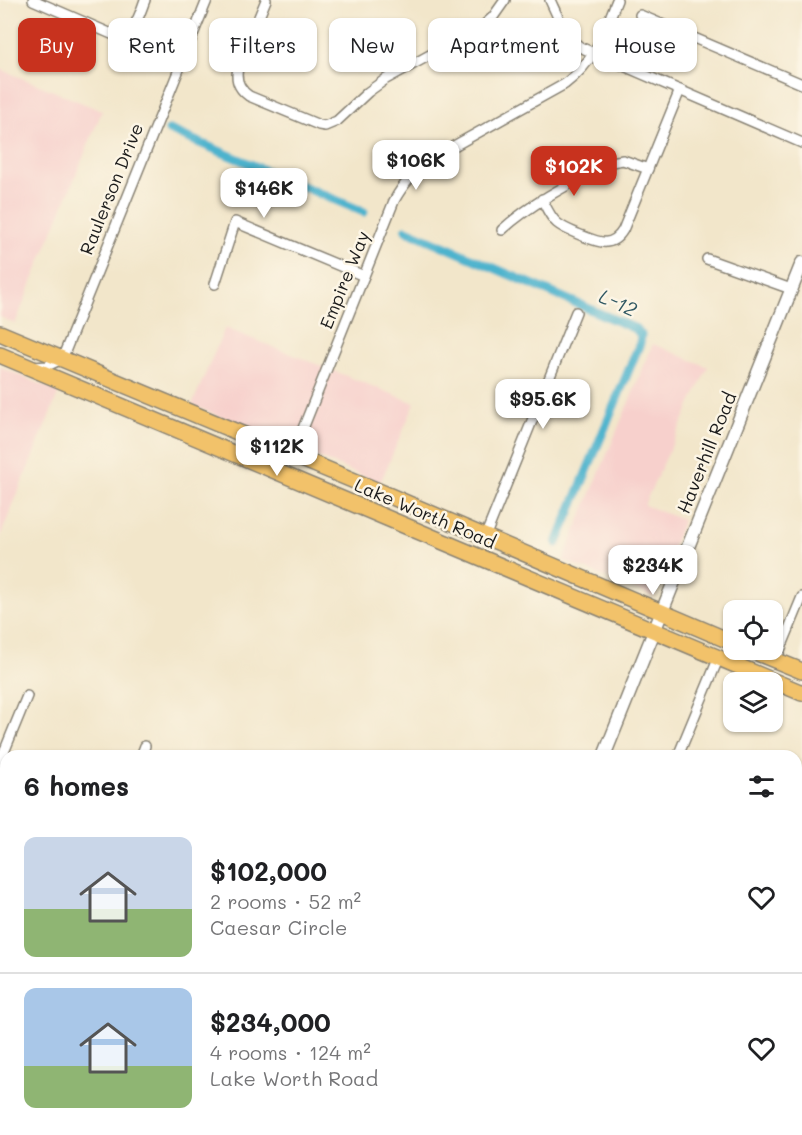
<!DOCTYPE html>
<html lang="en">
<head>
<meta charset="utf-8">
<style>
  :root { --surface:#fff; --page:#f6f6f6; --text:#202124; --muted:#757577; --line:#e0e0e0; --accent:#c8321e }
  body { margin:0; font-family:Mali,sans-serif; background:var(--page); color:var(--text); height:100vh; display:flex; flex-direction:column; font-size:22px; white-space:nowrap }
  * { box-sizing:border-box; margin:0 }
  p { font-size:20px; color:var(--muted) }
  .icon { flex:none; width:33px; height:33px; fill:none; stroke:currentColor; stroke-width:2; stroke-linecap:round; stroke-linejoin:round }
  .map { position:relative; flex:1; overflow:hidden }
  .side { position:absolute; left:0px; top:750px; width:802px; height:386px; display:flex; flex-direction:column; background:var(--surface); border-radius:18px 18px 0 0; box-shadow:0 2px 4px #0004 }
  .side>* { flex:none }
  .top-card { position:absolute; left:18px; top:18px; width:766px; height:54px; display:flex; gap:12px }
  .tools { position:absolute; left:723px; top:600px; display:grid; gap:12px }
  .tools a { display:grid; place-items:center; width:60px; height:60px; border-radius:12px; background:var(--surface); box-shadow:0 2px 4px #0004; font-size:30px }
  .price { position:absolute; translate:-50% -51px; padding:0 14px; border-radius:12px; background:#fff; color:#222; font-size:20px; line-height:39px; filter:drop-shadow(0 2px 3px #0008) }
  .price::after { content:''; position:absolute; left:50%; top:36px; width:18px; height:14px; margin-left:-9px; background:inherit; clip-path:polygon(0 0,100% 0,50% 100%) }
  .price.selected { background:var(--accent); color:#fff }
  ul { padding:0; list-style:none }
  li { display:flex; align-items:center; gap:18px; height:150px; padding:0 24px }
  li+li { border-top:2px solid var(--line) }
  li span { display:grid; place-items:center; flex:none; width:168px; height:120px; border-radius:12px; color:#555 }
  li>.icon { margin-inline-start:auto }
  span .icon { width:72px; height:72px; fill:#fffc; stroke-width:1 }
  li b { font-size:26px }
  h2 { display:flex; justify-content:space-between; align-items:center; height:72px; padding:0 24px; font-size:26px }
  .tag { padding:0 21px; border-radius:12px; background:var(--surface); box-shadow:0 2px 4px #0004; font-size:21px; line-height:54px }
  .tag.selected { background:var(--accent); color:#fff }
  .map>svg:first-child { display:block }
  .built { fill:#f7d0cc }
  .lines { fill:none; stroke-linecap:round; stroke-linejoin:round }
  .canal { stroke:#4eb3cd; stroke-width:9 }
  .minor-casing { stroke:#878173; stroke-width:12 }
  .tertiary-casing { stroke:#878173; stroke-width:15 }
  .primary-casing { stroke:#878173; stroke-width:18 }
  .minor { stroke:#fff; stroke-width:9 }
  .tertiary { stroke:#fff; stroke-width:12 }
  .primary { stroke:#f2c26a; stroke-width:15 }
  .labels { text-anchor:middle; stroke-width:5; stroke-linejoin:round; paint-order:stroke }
  .street-label { font-size:18px; fill:#1c1c1c; stroke:#fcf5e5 }
  .water-label { font-size:20px; font-style:italic; fill:#305863; stroke:#fcf5e5 }
</style>
</head>
<body>
<div class="map">
<svg width="802" height="1135" viewBox="0 0 802 1135">
  <rect width="100%" height="100%" fill="#fcf5e5"/>
  <filter id="ink" filterUnits="userSpaceOnUse"><feTurbulence type="fractalNoise" baseFrequency=".0167" numOctaves="2"/><feDisplacementMap in="SourceGraphic" scale="12" xChannelSelector="R" yChannelSelector="G"/><feConvolveMatrix kernelMatrix="1 2 1 2 8 2 1 2 1" color-interpolation-filters="sRGB"/></filter>
  <filter id="wash" filterUnits="userSpaceOnUse"><feTurbulence type="fractalNoise" baseFrequency=".008" numOctaves="4" result="noise"/><feDisplacementMap in="SourceGraphic" scale="24" xChannelSelector="R" yChannelSelector="G"/><feGaussianBlur stdDeviation="1.35" result="paint"/><feColorMatrix in="noise" values="0 0 0 0 0 0 0 0 0 0 0 0 0 0 0 0 0 1.4 0 .05"/><feComposite in="paint" operator="in"/></filter>
  <g filter="url(#wash)">
    <rect width="100%" height="100%" fill="#f2e6ca"/>
    <!-- built -->
    <g class="built">
      <path d="M0,69L102,111L15,324L0,317Z"/>
      <path d="M225,328L415,403L380,483L192,405Z"/>
      <path d="M653,344L708,367L644,505L683,520L654,597L563,560Z"/>
      <path d="M0,367L59,392L0,537Z"/>
    </g>
    <g class="lines">
      <!-- canal -->
      <g class="canal">
        <path d="M169,130L364,212"/>
        <path d="M406,230L636,329L641,335L640,343L557,543"/>
      </g>
    </g>
  </g>
  <g filter="url(#ink)">
    <g class="lines">
      <!-- minor casing -->
      <g class="minor-casing">
        <g id="minor">
          <path d="M33,0L114,35C134,39 139,15 145,0"/>
          <path d="M266,0L238,68C235,80 239,89 249,96L319,125L325,126L337,121L368,92L386,79L483,26L493,17L505,0"/>
          <path d="M550,0C558,17 565,36 580,47L802,143"/>
          <path d="M640,15L802,84"/>
          <path d="M542,199C546,207 550,217 557,223C563,228 571,231 578,234C596,241 611,250 623,230L680,90"/>
          <path d="M502,230C534,201 573,182 611,162L623,160L648,169"/>
          <path d="M707,259L791,289"/>
          <path d="M215,284L235,222L364,276"/>
          <path d="M34,367L47,366L62,359L207,0"/>
          <path d="M266,463L277,464L292,456L394,201C404,182 418,168 436,156L565,84C596,60 603,35 617,0"/>
          <path d="M485,537L576,312"/>
          <path d="M776,660L802,597"/>
          <path d="M141,756L145,746"/>
          <path d="M678,756L719,657"/>
          <path d="M0,762L27,696"/>
          <path d="M796,799L802,786"/>
          <path d="M796,1025L802,1027"/>
          <path d="M0,1079L6,1077"/>
          <path d="M165,1135L168,1130"/>
          <path d="M253,1135L255,1130"/>
          <path d="M381,1135L383,1130"/>
          <path d="M523,1135L525,1130"/>
          <path d="M660,1135L662,1130"/>
          <path d="M797,1135L802,1123"/>
        </g>
      </g>
      <!-- tertiary casing -->
      <g class="tertiary-casing">
        <g id="tertiary">
          <path d="M604,756L802,263"/>
          <path d="M0,894L6,896"/>
          <path d="M450,1135L452,1130"/>
        </g>
      </g>
      <!-- primary casing -->
      <g class="primary-casing">
        <g id="primary">
          <path d="M0,333L369,487L734,643"/>
          <path d="M0,355L802,693"/>
          <path d="M750,650L802,671"/>
        </g>
      </g>
      <!-- minor -->
      <use href="#minor" class="minor"/>
      <!-- tertiary -->
      <use href="#tertiary" class="tertiary"/>
      <!-- primary -->
      <use href="#primary" class="primary"/>
    </g>
  </g>
  <g class="labels">
    <!-- street labels -->
    <g class="street-label">
      <text transform="translate(112 189) rotate(-68)" y="6">Raulerson Drive</text>
      <text transform="translate(345 280) rotate(-68)" y="6">Empire Way</text>
      <text transform="translate(707 453) rotate(-68)" y="6">Haverhill Road</text>
      <text transform="translate(425 514) rotate(23)" y="6">Lake Worth Road</text>
    </g>
    <!-- water labels -->
    <g class="water-label">
      <text transform="translate(618 303) rotate(24)" y="7">L-12</text>
    </g>
  </g>
</svg>
<div class="tools">
<a><svg class="icon" aria-label="locate" viewBox="0 0 24 24"><circle cx="12" cy="12" r="6"/><path d="M12 2v4M12 18v4M2 12h4M18 12h4"/></svg></a>
<a><svg class="icon" aria-label="layers" viewBox="0 0 24 24"><path d="M12 4l9 5-9 5-9-5zM3 14l9 5 9-5"/></svg></a>
</div>
<b class="price" style="left:416px;top:191px">$106K</b>
<b class="price selected" style="left:574px;top:197px">$102K</b>
<b class="price" style="left:264px;top:219px">$146K</b>
<b class="price" style="left:543px;top:430px">$95.6K</b>
<b class="price" style="left:277px;top:477px">$112K</b>
<b class="price" style="left:653px;top:596px">$234K</b>
<div class="top-card">
<a class="tag selected">Buy</a>
<a class="tag">Rent</a>
<a class="tag">Filters</a>
<a class="tag">New</a>
<a class="tag">Apartment</a>
<a class="tag">House</a>
</div>
<section class="side">
<h2>6 homes<svg class="icon" aria-label="filters" viewBox="0 0 24 24"><path d="M4 7h16M4 17h16"/><circle cx="9" cy="7" r="2"/><circle cx="15" cy="17" r="2"/></svg></h2>
<ul>
<li><span style="background:linear-gradient(#c9d6e8 60%,#8fb573 0)"><svg class="icon" aria-label="home" viewBox="0 0 24 24"><path d="M3 11l9-7 9 7M6 9v11h12V9"/></svg></span><div><b>$102,000</b><p>2 rooms · 52 m²</p><p>Caesar Circle</p></div><svg class="icon" aria-label="heart" viewBox="0 0 24 24"><path d="M12 20l-8-8c-3-5 5-10 8-4 3-6 11-1 8 4z"/></svg></li>
<li><span style="background:linear-gradient(#a9c7e8 65%,#8fb573 0)"><svg class="icon" aria-label="home" viewBox="0 0 24 24"><path d="M3 11l9-7 9 7M6 9v11h12V9"/></svg></span><div><b>$234,000</b><p>4 rooms · 124 m²</p><p>Lake Worth Road</p></div><svg class="icon" aria-label="heart" viewBox="0 0 24 24"><path d="M12 20l-8-8c-3-5 5-10 8-4 3-6 11-1 8 4z"/></svg></li>
</ul>
</section>
</div>
</body>
</html>
